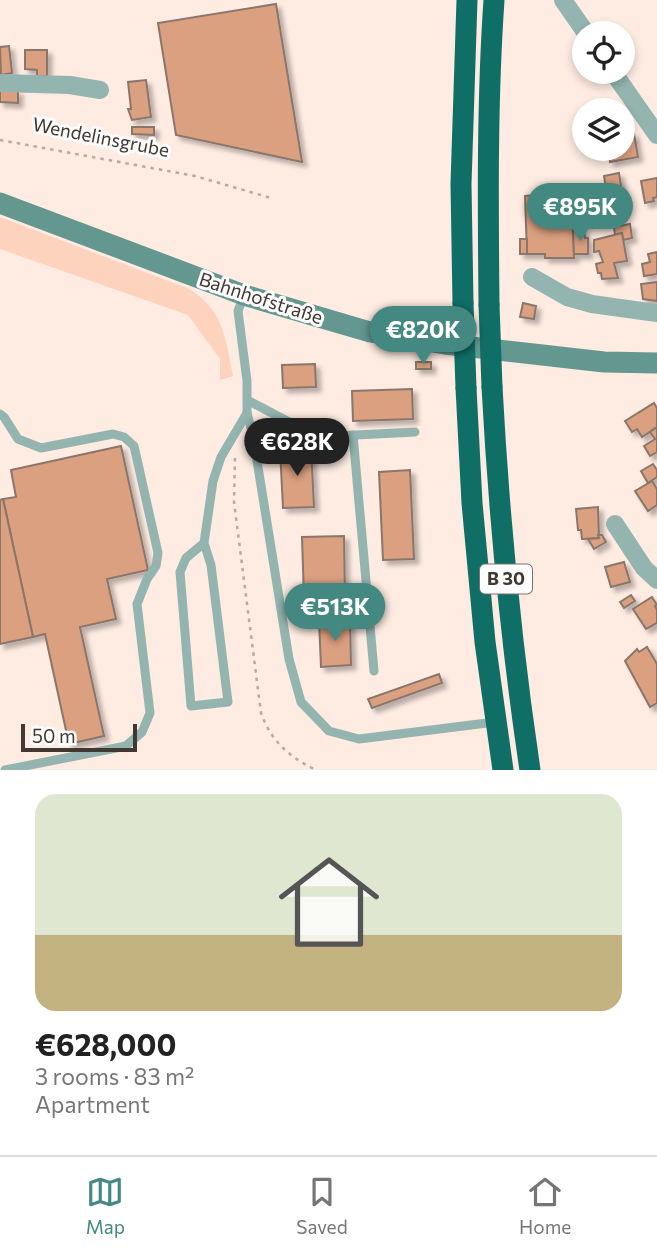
<!DOCTYPE html>
<html lang="en">
<head>
<meta charset="utf-8">
<style>
  :root { --surface:#fff; --page:#f2f2f2; --text:#222; --muted:#767676; --line:#e0e0e0; --accent:#438981 }
  body { margin:0; font-family:Commissioner,sans-serif; background:var(--page); color:var(--text); height:100vh; display:flex; flex-direction:column; font-size:26px; white-space:nowrap }
  * { box-sizing:border-box; margin:0 }
  p { font-size:23px; color:var(--muted) }
  .icon { flex:none; width:38px; height:38px; fill:none; stroke:currentColor; stroke-width:2; stroke-linecap:round; stroke-linejoin:round }
  .map { position:relative; height:770px; overflow:hidden }
  .side { display:flex; flex-direction:column; background:var(--surface); flex:1 }
  .side>* { flex:none }
  .tools { position:absolute; left:572px; top:21px; display:grid; gap:14px }
  .tools a { display:grid; place-items:center; width:63px; height:63px; border-radius:50%; background:var(--surface); box-shadow:0 4px 10px #0003; font-size:35px }
  .scale { position:absolute; left:21px; bottom:18px; width:116px; box-sizing:border-box; padding-left:7px; border:4px solid #413833; border-top:0; font-size:19px; line-height:24px; white-space:nowrap; color:#413833; -webkit-text-stroke:5px #fdfdfd; paint-order:stroke }
  .price { position:absolute; translate:-50% -60px; padding:0 16px; border-radius:24px; background:var(--accent); color:#fff; font-size:23px; line-height:46px; filter:drop-shadow(0 2px 4px #0008) }
  .price::after { content:''; position:absolute; left:50%; top:42px; width:21px; height:16px; margin-left:-10px; background:inherit; clip-path:polygon(0 0,100% 0,50% 100%) }
  .price.selected { background:#222; color:#fff }
  ul { padding:0; list-style:none }
  li { display:grid; align-content:center; gap:14px; height:371px; padding:0 35px }
  li span { display:grid; place-items:center; height:217px; border-radius:21px; color:#555 }
  li>.icon { margin-inline-start:auto }
  span .icon { width:126px; height:126px; fill:#fffc; stroke-width:1 }
  li b { font-size:30px }
  .tab-bar { display:flex; justify-content:space-around; align-items:center; height:98px; border-top:2px solid var(--line); background:var(--surface); font-size:19px; color:var(--muted) }
  .tab-bar a { display:grid; justify-items:center; gap:4px }
  .tab-bar .selected { color:var(--accent) }
  .map>svg:first-child { display:block }
  .green { fill:#fdd3bd }
  .building { fill:#dba080; stroke:#8a766b; stroke-width:2; filter:url(#shadow) }
  .lines { fill:none; stroke-linecap:round; stroke-linejoin:round }
  .path { stroke:#b8a9a1; stroke-width:2.5; stroke-dasharray:3.5 5; stroke-linecap:butt }
  .lane { stroke:#93b4af; stroke-width:9 }
  .street { stroke:#93b4af; stroke-width:18 }
  .secondary { stroke:#649790; stroke-width:21 }
  .highway { stroke:#0f6f67; stroke-width:21 }
  .highway-bridge { stroke:#0f6f67; stroke-width:21 }
  .labels { text-anchor:middle; stroke-width:6; stroke-linejoin:round; paint-order:stroke }
  .shield { fill:#fdfdfd; stroke:#797370; stroke-width:2 }
  .shield-label { font-size:18px; font-weight:bold; fill:#413833 }
  .street-label { font-size:19px; fill:#413833; stroke:#fdfdfd }
</style>
</head>
<body>
<div class="map">
<svg width="657" height="770" viewBox="0 0 657 770">
  <defs>
    <filter id="shadow"><feDropShadow dx="4.5" dy="4.5" stdDeviation="2" flood-color="#0004"/></filter>
  </defs>
  <rect width="100%" height="100%" fill="#feebe2"/>
  <!-- green -->
  <path class="green" d="M0,217L187,288C224,309 225,337 233,376L220,380V359L188,315L0,249Z"/>
  <!-- building -->
  <g class="building">
    <path d="M276,4L302,162L176,135L158,23Z"/>
    <path d="M9,46L12,73L1,75L0,47Z"/>
    <path d="M25,50H47V76H37V70L25,69Z"/>
    <path d="M146,80L151,117L132,120L128,109H131L128,82Z"/>
    <path d="M0,91H18V103L0,102Z"/>
    <path d="M132,127H154V135L132,134Z"/>
    <path d="M634,134L638,157L610,162L608,150L605,151V149H623V136Z"/>
    <path d="M619,173L622,192L607,194L604,176Z"/>
    <path d="M657,178V197L653,198L654,201L645,203L641,181Z"/>
    <path d="M572,192L574,258H545V254H527L525,196Z"/>
    <path d="M630,224L632,238L623,240L622,233L615,235L614,227Z"/>
    <path d="M579,229L584,232L585,238H588V254H574L573,231Z"/>
    <path d="M622,233L627,261L614,263L618,278L602,279L601,273H598L596,264L603,262L599,251L594,252V240Z"/>
    <rect x="520" y="239" width="7" height="15"/>
    <path d="M657,252V274L644,276L642,264L650,262L648,254Z"/>
    <path d="M657,282V301L643,299L641,284Z"/>
    <path d="M523,303L536,306L534,319L520,317Z"/>
    <rect x="416" y="362" width="15" height="7"/>
    <path d="M315,364L316,387L283,388L282,365Z"/>
    <path d="M412,389L413,419L353,421L352,391Z"/>
    <path d="M654,403L657,408V427L642,437L637,429L632,432L625,421Z"/>
    <path d="M657,427V452L650,456L644,446L655,439L650,432Z"/>
    <path d="M121,446L148,570L107,579L116,619L80,627L104,736L69,744L45,634L33,637L3,499L16,497L11,470Z"/>
    <path d="M311,448L314,507L283,508L280,449Z"/>
    <path d="M653,464L657,470V477L648,483L641,471Z"/>
    <path d="M410,470L414,559L383,560L379,472Z"/>
    <path d="M652,481L657,489V505L648,511L635,491Z"/>
    <path d="M3,499L33,637L0,644V500Z"/>
    <path d="M598,507L599,538L582,539L581,530H578L576,509Z"/>
    <path d="M598,535H602L606,542L594,549L588,539L599,538Z"/>
    <path d="M344,536L345,598L304,599L302,537Z"/>
    <path d="M624,562L630,582L611,587L605,567Z"/>
    <path d="M631,595L635,601L624,608L620,602Z"/>
    <path d="M652,597L657,605L655,606L657,610V623L646,629L633,609Z"/>
    <path d="M350,619L351,665L321,667L319,620Z"/>
    <path d="M647,647L657,664V703L650,707L625,661L637,649L639,652Z"/>
    <path d="M439,674L442,683L372,708L368,699Z"/>
  </g>
  <g class="lines">
    <!-- path -->
    <g class="path">
      <path d="M0,140L195,176L271,198"/>
      <path d="M235,458L234,502L261,713C271,741 289,757 316,770"/>
    </g>
    <!-- lane -->
    <g class="lane">
      <path d="M244,295L238,311L247,381V413L253,436L289,659L301,702L329,731L359,739L495,722"/>
      <path d="M249,401L318,437L415,432"/>
      <path d="M0,414L4,417L18,439L41,448L113,434L124,437L134,446L158,553L156,566L147,579L137,604L150,713L142,732L126,746L5,770"/>
      <path d="M353,435L374,671"/>
      <path d="M204,543L186,558L180,572L191,706L228,702L211,565L204,543L213,481L221,457L247,413"/>
    </g>
    <!-- street -->
    <g class="street">
      <path d="M563,0L586,33"/>
      <path d="M613,72L657,135"/>
      <path d="M0,83L70,85L100,90"/>
      <path d="M532,277L567,297L592,304L657,313"/>
      <path d="M615,524L644,568L657,580"/>
    </g>
    <!-- secondary -->
    <path class="secondary" d="M0,203L244,295L370,332L445,344L604,362L657,363"/>
    <!-- highway -->
    <g class="highway">
      <path d="M463,303L461,184L467,0"/>
      <path d="M489,305C488,203 487,101 494,0"/>
      <path d="M492,387C499,516 511,643 530,770"/>
      <path d="M466,388L472,503L485,642L503,770"/>
    </g>
    <!-- highway-bridge -->
    <g class="highway-bridge">
      <path d="M463,303L466,388"/>
      <path d="M489,305L492,387"/>
    </g>
  </g>
  <g class="labels">
    <!-- shield labels -->
    <rect class="shield" x="480" y="564.5" width="52" height="29" rx="5"/>
    <g class="shield-label">
      <text x="506" y="585">B 30</text>
    </g>
    <!-- street labels -->
    <g class="street-label">
      <text transform="translate(101 137) rotate(11)" y="7">Wendelinsgrube</text>
      <text transform="translate(261 298) rotate(18)" y="7">Bahnhofstraße</text>
    </g>
  </g>
</svg>
<div class="tools">
<a><svg class="icon" aria-label="locate" viewBox="0 0 24 24"><circle cx="12" cy="12" r="6"/><path d="M12 2v4M12 18v4M2 12h4M18 12h4"/></svg></a>
<a><svg class="icon" aria-label="layers" viewBox="0 0 24 24"><path d="M12 4l9 5-9 5-9-5zM3 14l9 5 9-5"/></svg></a>
</div>
<div class="scale">50 m</div>
<b class="price" style="left:580px;top:243px">€895K</b>
<b class="price" style="left:423px;top:366px">€820K</b>
<b class="price selected" style="left:297px;top:478px">€628K</b>
<b class="price" style="left:335px;top:643px">€513K</b>
</div>
<section class="side">
<ul>
<li><span style="background:linear-gradient(#dfe7d0 65%,#c2b280 0)"><svg class="icon" aria-label="home" viewBox="0 0 24 24"><path d="M3 11l9-7 9 7M6 9v11h12V9"/></svg></span><div><b>€628,000</b><p>3 rooms · 83 m²</p><p>Apartment</p></div></li>
</ul>
</section>
<nav class="tab-bar">
<a class="selected"><svg class="icon" aria-label="map" viewBox="0 0 24 24"><path d="M3 6l6-2 6 2 6-2v14l-6 2-6-2-6 2zM9 4v14M15 6v14"/></svg>Map</a>
<a><svg class="icon" aria-label="saved" viewBox="0 0 24 24"><path d="M7 4h10v16l-5-4-5 4z"/></svg>Saved</a>
<a><svg class="icon" aria-label="home" viewBox="0 0 24 24"><path d="M3 11l9-7 9 7M6 9v11h12V9"/></svg>Home</a>
</nav>
</body>
</html>
